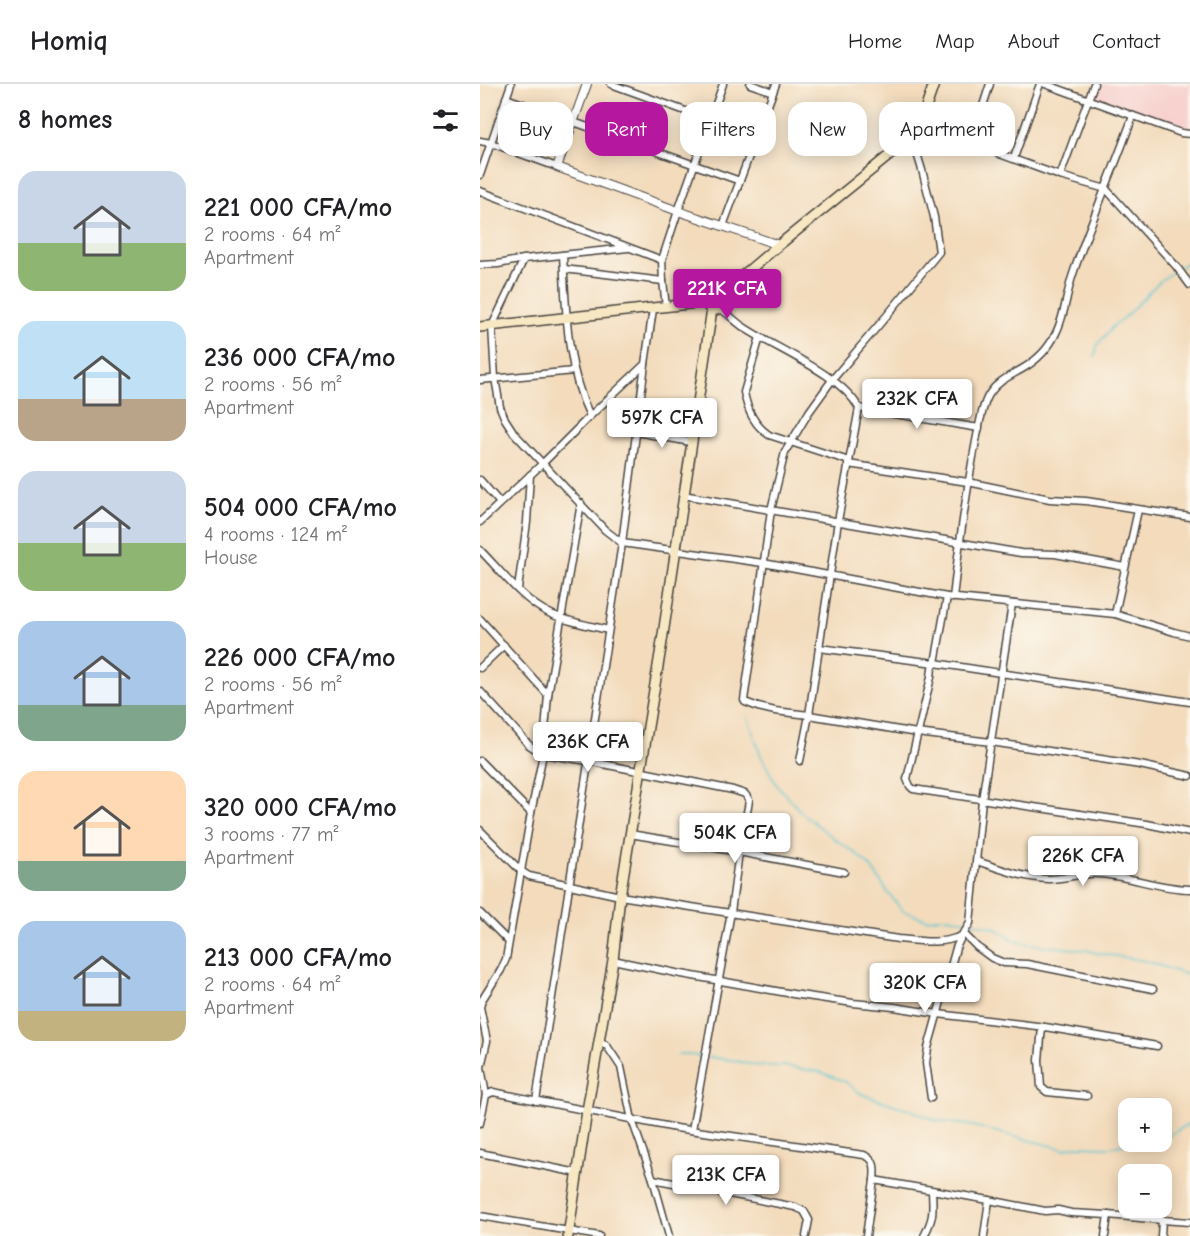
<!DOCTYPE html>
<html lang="en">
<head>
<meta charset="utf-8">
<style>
  :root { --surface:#fff; --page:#f2f2f2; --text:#202124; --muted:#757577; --line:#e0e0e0; --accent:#b5179e }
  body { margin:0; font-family:"Comic Neue",sans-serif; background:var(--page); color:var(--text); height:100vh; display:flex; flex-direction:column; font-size:22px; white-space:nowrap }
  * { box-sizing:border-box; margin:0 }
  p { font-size:20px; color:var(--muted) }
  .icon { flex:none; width:33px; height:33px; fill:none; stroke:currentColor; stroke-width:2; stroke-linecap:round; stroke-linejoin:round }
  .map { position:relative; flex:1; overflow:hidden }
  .side { display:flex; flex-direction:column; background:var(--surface); width:480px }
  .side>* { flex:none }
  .hud { position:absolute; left:18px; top:18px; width:570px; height:54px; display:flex; gap:12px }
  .tools { position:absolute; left:638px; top:1014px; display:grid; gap:12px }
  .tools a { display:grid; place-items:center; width:54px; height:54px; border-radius:12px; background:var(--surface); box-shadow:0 3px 15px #0003; font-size:30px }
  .price { position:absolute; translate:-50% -51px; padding:0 14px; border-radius:6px; background:#fff; color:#222; font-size:20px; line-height:39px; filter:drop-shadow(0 2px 3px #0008) }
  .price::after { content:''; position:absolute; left:50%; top:36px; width:18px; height:14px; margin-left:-9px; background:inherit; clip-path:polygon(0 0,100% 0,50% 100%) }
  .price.on { background:var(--accent); color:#fff }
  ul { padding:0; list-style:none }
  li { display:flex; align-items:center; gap:18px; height:150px; padding:0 18px }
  li span { display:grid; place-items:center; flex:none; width:168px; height:120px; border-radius:18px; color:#555 }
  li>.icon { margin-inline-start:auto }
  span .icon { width:72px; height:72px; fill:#fffc; stroke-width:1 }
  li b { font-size:26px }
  h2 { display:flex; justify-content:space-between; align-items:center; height:72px; padding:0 18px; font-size:26px }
  .tag { padding:0 21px; border-radius:18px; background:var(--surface); box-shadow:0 3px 15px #0003; font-size:21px; line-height:54px }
  .tag.on { background:var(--accent); color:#fff }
  header { display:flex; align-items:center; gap:36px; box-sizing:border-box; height:84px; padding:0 30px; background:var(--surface); border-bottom:2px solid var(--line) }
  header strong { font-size:28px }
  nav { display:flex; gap:33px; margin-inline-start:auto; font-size:21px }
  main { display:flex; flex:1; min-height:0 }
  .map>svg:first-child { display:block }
  .built { fill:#f7d0cd }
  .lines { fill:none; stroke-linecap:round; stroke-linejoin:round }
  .stream { stroke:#58c5d0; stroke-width:1.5 }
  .minor-casing { stroke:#494541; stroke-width:9 }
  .tertiary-casing { stroke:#494541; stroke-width:10 }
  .secondary-casing { stroke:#494541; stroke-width:12 }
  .minor { stroke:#fff; stroke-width:6 }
  .tertiary { stroke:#fff; stroke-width:8 }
  .secondary { stroke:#f7e8c3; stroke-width:9 }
</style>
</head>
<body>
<header>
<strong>Homiq</strong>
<nav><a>Home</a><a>Map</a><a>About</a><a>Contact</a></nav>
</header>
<main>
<section class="side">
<h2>8 homes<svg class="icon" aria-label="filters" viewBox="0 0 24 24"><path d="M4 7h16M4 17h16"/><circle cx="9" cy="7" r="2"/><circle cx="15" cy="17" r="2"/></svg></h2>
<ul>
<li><span style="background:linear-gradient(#c9d6e8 60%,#8fb573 0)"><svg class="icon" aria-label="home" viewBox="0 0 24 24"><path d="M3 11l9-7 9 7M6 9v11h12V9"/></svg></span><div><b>221 000 CFA/mo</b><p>2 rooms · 64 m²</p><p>Apartment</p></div></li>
<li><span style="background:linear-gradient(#bfe0f5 65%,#b9a48a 0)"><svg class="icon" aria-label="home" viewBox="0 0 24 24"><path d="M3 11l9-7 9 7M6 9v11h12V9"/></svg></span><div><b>236 000 CFA/mo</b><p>2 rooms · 56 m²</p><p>Apartment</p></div></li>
<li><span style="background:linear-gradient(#c9d6e8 60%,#8fb573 0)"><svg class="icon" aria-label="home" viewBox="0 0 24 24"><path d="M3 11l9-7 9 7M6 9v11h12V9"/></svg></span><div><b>504 000 CFA/mo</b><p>4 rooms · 124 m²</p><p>House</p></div></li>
<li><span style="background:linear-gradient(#a9c7e8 70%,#7fa58c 0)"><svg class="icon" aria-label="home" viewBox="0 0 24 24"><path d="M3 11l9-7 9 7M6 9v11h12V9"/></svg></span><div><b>226 000 CFA/mo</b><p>2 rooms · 56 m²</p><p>Apartment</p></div></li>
<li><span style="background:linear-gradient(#ffd9b3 75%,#7fa58c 0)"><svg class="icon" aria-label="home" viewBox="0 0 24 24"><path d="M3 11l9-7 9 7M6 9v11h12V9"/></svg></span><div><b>320 000 CFA/mo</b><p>3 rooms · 77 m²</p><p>Apartment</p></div></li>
<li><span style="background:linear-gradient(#a9c7e8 75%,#c2b280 0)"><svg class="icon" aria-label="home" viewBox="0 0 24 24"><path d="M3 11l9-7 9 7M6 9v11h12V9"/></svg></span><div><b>213 000 CFA/mo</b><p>2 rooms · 64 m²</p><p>Apartment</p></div></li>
</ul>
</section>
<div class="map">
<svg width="710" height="1152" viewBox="0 0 710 1152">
  <rect width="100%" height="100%" fill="#fbf7ec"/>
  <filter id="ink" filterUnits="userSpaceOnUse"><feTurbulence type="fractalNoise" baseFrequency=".0167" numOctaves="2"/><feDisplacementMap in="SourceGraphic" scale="12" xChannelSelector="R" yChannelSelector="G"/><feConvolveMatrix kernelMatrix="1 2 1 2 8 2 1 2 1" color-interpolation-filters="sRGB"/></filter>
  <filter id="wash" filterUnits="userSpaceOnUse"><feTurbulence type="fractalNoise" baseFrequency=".008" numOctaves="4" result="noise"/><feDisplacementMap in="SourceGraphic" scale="24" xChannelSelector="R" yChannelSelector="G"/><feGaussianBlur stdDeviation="1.35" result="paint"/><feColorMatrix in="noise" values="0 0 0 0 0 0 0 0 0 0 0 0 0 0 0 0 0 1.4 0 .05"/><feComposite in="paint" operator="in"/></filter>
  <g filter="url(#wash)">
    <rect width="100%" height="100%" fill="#f3dbbc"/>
    <!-- built -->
    <path class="built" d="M619,0H710V48L615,12Z"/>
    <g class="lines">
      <!-- stream -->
      <g class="stream">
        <path d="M700,183L710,177"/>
        <path d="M615,273L617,262L634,241L646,232L679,198L696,185"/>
        <path d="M268,633L271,643L281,672L296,700L322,729L356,756L374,768L391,783L409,810L423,827L446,835L468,833L487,837"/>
        <path d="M491,838L515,844L536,857L543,859L564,862L606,866L617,869L666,877L710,892"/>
        <path d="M198,970H203L224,973"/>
        <path d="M229,973L251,976L279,982H303L340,988L366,998L378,1008L384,1011L431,1026L457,1037L489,1041L584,1065L596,1062L630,1063L647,1060L669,1061L679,1058"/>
        <path d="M681,1056L710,1039"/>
      </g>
    </g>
  </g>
  <g filter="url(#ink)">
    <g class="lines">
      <!-- minor casing -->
      <g class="minor-casing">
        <g id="minor">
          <path d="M131,0L230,36"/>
          <path d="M270,0L293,8"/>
          <path d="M565,0L701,49L710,50"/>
          <path d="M26,14L260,97"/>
          <path d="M440,41L580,92L626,105L696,182L710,201"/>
          <path d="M432,53L442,86L454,133L459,168L409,229L352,296L329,328L305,368L291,426L276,535L264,616L265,618L278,623L295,627L329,631L437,649L511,658L660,681L710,692"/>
          <path d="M0,57L11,59L77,83"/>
          <path d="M491,59L510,0"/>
          <path d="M534,74L560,0"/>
          <path d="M0,91L31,0"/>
          <path d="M580,92L614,0"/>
          <path d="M0,107L182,176"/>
          <path d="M243,142L296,0"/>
          <path d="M83,171C86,225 86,283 110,332"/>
          <path d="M44,175L12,242L15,294L20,323L25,335L34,349L125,446L142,459L283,479L467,513L635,530L694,548L710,552"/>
          <path d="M0,181L18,180L44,175L148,164"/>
          <path d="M84,185L183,197"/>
          <path d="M186,223L183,197L182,176L198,127L243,0"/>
          <path d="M240,224C248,230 255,237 262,242C295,265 360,289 379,324L358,437L329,631L320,677"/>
          <path d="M280,253L264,308C267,326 274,341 289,351L369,377"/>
          <path d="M0,296L94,287"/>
          <path d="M379,324L499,344"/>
          <path d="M156,348L211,358"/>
          <path d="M368,380L488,398L570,415L606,417L710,433"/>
          <path d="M0,396L20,419"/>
          <path d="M203,411L541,469L575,470L645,483"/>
          <path d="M0,438L63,379L110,332L165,280L173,225"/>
          <path d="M0,466C20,486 43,517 69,529C87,538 108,541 128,546"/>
          <path d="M38,505L47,438L50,391"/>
          <path d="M467,513L455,579L452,584L451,593L427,695L430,702L433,705L667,740L710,749"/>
          <path d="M473,514C479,461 486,409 496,357C499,343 502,320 510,309C518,297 530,292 542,285C556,277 569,264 576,249C585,231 586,212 592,193C610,138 634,86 653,32"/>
          <path d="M635,530L658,426"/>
          <path d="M0,535L68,611"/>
          <path d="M339,564L455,579L710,618"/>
          <path d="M0,584L24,561"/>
          <path d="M0,607L49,661L63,670L108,677L253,706L265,710L269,716L268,723L259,768L251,828L212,1046"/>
          <path d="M0,677L51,729"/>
          <path d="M0,746L41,787L49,792L140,812L418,855C439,857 461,861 481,852"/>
          <path d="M150,750L259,768L364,788"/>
          <path d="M497,777C520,785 544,794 569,795C586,795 602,788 619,790C650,792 680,805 710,805"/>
          <path d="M0,829L28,857"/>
          <path d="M483,849L497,863L512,874L524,879L547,880L673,905"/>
          <path d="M133,876L196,889L313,910L373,919L414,923L458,930L565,943L677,962"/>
          <path d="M562,943L559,976L561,1003L567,1008L607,1012"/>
          <path d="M119,956L127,962L141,983L152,1036L173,1095L189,1152"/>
          <path d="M6,1011L13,1008L196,1044L384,1071C396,1075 395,1085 394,1096"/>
          <path d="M451,1014L446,979L448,964L476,864C480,854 485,848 490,839L502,716L532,520"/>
          <path d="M56,1017L142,459L165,280"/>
          <path d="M0,1039L6,1011L1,983L7,957L0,923L2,916L21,886L26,875L51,729L63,670L68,611L101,419"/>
          <path d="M0,1069L98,1089"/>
          <path d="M173,1095L315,1123L324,1127L329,1136L326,1152"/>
          <path d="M509,1116L565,1127L578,1126L591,1129L628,1131L625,1152"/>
          <path d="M628,1131L682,1136L681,1152"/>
          <path d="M0,1132L119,1152"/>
          <path d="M682,1136L710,1138"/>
          <path d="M386,1152L394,1096L509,1116L504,1152"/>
          <path d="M444,1152C454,1133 453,1128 452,1107"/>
        </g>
      </g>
      <!-- tertiary casing -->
      <g class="tertiary-casing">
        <path id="tertiary" d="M107,0L77,83L198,127L299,161"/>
      </g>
      <!-- secondary casing -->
      <g class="secondary-casing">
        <g id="secondary">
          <circle cx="235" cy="217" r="9"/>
          <path d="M241,210L294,165L432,53L440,41L454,0"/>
          <path d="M0,243L227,218"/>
          <path d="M88,1152L107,1027L133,876L140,812L181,564L232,225"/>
        </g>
      </g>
      <!-- minor -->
      <use href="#minor" class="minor"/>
      <!-- tertiary -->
      <use href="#tertiary" class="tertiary"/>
      <!-- secondary -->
      <use href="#secondary" class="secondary"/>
    </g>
  </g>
</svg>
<div class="tools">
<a>+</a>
<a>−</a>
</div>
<b class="price on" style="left:247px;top:236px">221K CFA</b>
<b class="price" style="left:437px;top:346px">232K CFA</b>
<b class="price" style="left:182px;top:365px">597K CFA</b>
<b class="price" style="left:108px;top:689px">236K CFA</b>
<b class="price" style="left:255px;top:780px">504K CFA</b>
<b class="price" style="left:603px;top:803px">226K CFA</b>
<b class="price" style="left:445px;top:930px">320K CFA</b>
<b class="price" style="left:246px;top:1122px">213K CFA</b>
<div class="hud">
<a class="tag">Buy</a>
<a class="tag on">Rent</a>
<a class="tag">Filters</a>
<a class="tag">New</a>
<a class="tag">Apartment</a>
</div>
</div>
</main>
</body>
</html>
